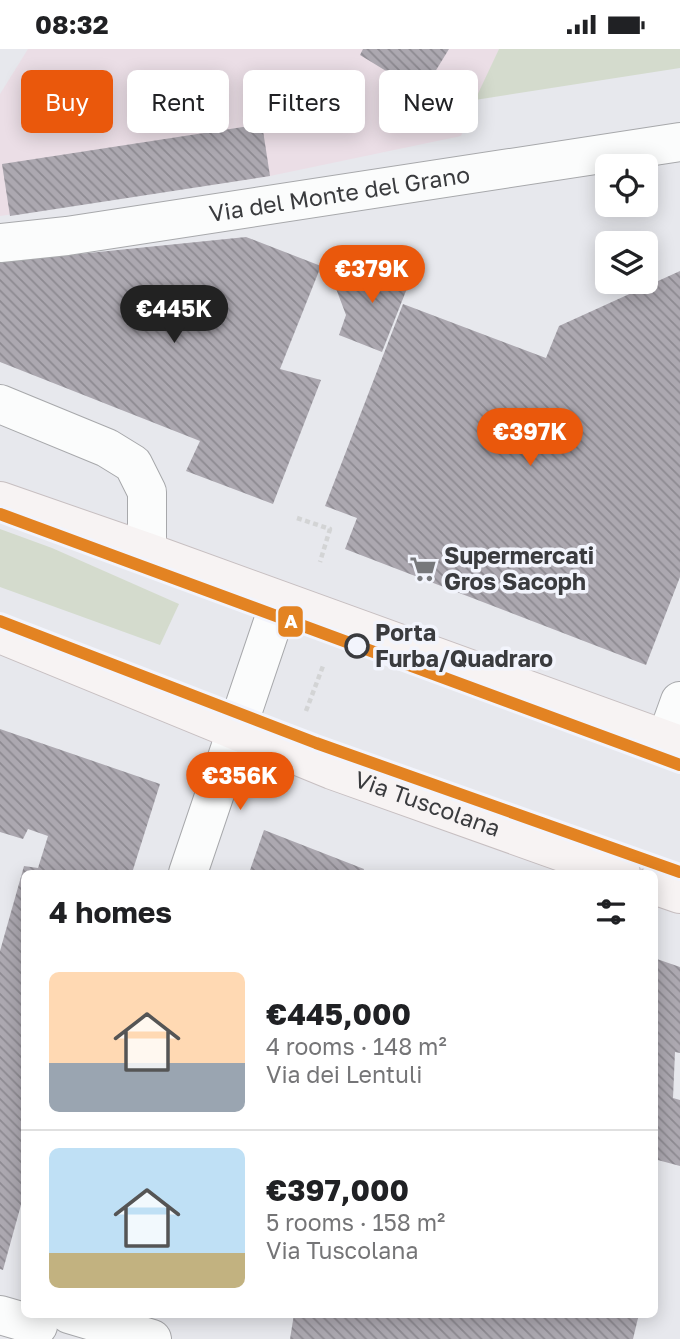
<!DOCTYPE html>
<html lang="en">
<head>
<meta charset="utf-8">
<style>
  :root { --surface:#fff; --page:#f2f2f2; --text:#202124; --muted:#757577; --line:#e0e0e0; --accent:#ea580c }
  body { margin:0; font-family:"Golos Text",sans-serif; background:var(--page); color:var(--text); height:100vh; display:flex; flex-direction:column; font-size:26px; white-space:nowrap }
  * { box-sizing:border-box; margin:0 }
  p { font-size:23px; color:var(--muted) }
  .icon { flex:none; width:38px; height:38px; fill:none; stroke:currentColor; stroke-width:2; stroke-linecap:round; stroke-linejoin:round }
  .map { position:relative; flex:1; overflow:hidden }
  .details { position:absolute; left:21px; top:821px; width:637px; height:448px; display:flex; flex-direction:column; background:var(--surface); border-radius:10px; box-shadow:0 4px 18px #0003 }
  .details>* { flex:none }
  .hud { position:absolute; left:21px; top:21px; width:639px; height:63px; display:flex; gap:14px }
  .fabs { position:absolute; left:595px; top:105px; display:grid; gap:14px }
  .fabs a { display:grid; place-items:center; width:63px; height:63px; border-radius:10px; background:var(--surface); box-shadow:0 4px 18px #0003; font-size:35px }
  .price { position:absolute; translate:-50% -60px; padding:0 16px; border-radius:24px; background:var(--accent); color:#fff; font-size:23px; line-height:46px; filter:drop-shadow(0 2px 4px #0008) }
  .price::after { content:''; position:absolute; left:50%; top:42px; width:21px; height:16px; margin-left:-10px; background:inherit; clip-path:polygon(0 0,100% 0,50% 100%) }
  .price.selected { background:#222; color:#fff }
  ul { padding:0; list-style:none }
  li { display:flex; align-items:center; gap:21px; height:175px; padding:0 28px }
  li+li { border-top:2px solid var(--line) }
  li span { display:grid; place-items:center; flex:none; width:196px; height:140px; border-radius:10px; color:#555 }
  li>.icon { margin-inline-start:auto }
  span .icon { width:84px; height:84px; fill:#fffc; stroke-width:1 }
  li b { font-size:30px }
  h2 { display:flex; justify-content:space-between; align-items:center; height:84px; padding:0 28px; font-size:30px }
  .pill { padding:0 24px; border-radius:10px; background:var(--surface); box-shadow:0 4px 18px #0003; font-size:24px; line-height:63px }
  .pill.selected { background:var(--accent); color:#fff }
  .status { display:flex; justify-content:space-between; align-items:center; height:49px; padding:0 35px; background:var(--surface); direction:ltr }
  .status svg { height:19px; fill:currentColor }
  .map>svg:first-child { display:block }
  .industrial { fill:#ebdee6 }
  .green { fill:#d4dbcd }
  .building { fill:url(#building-back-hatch) }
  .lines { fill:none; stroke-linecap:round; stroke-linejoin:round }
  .minor-casing { stroke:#a7a8ab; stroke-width:40 }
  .primary-casing { stroke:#c7bfc1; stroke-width:40 }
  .path { stroke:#d3d4d5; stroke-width:4.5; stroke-dasharray:5 3.5; stroke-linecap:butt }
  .minor { stroke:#fbfcfc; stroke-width:38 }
  .primary { stroke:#f7f3f3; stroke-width:38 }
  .metro-1-casing { stroke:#f2f4fc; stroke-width:18 }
  .metro-1 { stroke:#e38322; stroke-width:12 }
  .stop-dot { fill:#f2f4fc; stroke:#3a3b3e; stroke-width:3.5 }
  .labels { text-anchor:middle; stroke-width:7; stroke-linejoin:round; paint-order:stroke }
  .street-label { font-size:23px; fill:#3a3b3e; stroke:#f2f4fc }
  .poi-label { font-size:23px; font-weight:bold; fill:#3a3b3e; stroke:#f2f4fc; text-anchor:start }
  .stop-label { font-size:23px; font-weight:bold; fill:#3a3b3e; stroke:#f2f4fc; text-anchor:start }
  .line-badge { stroke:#f2f4fc; stroke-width:2.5 }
  .badge-label { font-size:19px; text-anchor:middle; font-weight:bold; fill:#fff }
</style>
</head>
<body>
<div class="status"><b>08:32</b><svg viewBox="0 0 49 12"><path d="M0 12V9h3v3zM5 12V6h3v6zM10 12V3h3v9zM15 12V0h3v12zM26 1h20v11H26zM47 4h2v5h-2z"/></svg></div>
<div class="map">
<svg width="680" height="1290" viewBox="0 0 680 1290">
  <defs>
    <pattern id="building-back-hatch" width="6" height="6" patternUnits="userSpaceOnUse" patternTransform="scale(1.75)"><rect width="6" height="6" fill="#aca8b0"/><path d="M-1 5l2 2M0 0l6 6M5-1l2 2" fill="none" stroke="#8d8a91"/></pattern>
  </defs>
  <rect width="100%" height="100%" fill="#e7e8ed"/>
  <!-- industrial -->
  <path class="industrial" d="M28,0H499L461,87L270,127L0,167V45Z"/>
  <!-- green -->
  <g class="green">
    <path d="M499,0H680V19L475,51Z"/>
    <path d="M0,480L52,499L179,555L160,596L0,538Z"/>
  </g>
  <!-- building -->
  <g class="building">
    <path d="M363,0H449L422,44L360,6Z"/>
    <path d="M262,75L270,127L10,167L2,115Z"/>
    <path d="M246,188L321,217L280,320L321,331L273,455L186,422L200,392L0,313V213Z"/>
    <path d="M415,219L382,303L339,286L346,266L332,229Z"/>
    <path d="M680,222V528L646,616L345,500L357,469L325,457L403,255L546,309L559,277Z"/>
    <path d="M0,680L160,735L132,824H24V1145L3,1221L0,1220V902L24,817L38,819L48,787L28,780L23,790L0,783Z"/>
    <path d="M264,781L364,820L363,824H249Z"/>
    <path d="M654,909L680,918V1004L675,1003L673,1049L680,1051V1117L654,1110Z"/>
    <path d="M294,1265H639L633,1290H290Z"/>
  </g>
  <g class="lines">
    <!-- minor casing -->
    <g class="minor-casing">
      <g id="minor">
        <path id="s1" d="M0,194L67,187L680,93"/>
        <path d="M0,355L107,399L133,415L147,443V503"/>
        <path d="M666,691L680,652"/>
        <path d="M188,824L280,552"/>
        <path d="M69,1265L152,1290"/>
        <path d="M0,1266L38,1277"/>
      </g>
    </g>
    <!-- primary casing -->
    <g class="primary-casing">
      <g id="primary">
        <path d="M0,452L147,503L680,696"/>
        <path id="s2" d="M0,585L332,721L621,824"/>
        <path d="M654,836L680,845"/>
      </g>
    </g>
    <!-- path -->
    <g class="path">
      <path d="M297,469L330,480L320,513"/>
      <path d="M306,662L323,617"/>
    </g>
    <!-- minor -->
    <use href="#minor" class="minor"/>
    <!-- primary -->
    <use href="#primary" class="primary"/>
    <!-- metro-1 casing -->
    <g class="metro-1-casing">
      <g id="metro-1">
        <path d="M0,465L680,716"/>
        <path d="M0,572L316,694L680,823"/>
      </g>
    </g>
    <!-- metro-1 -->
    <use href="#metro-1" class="metro-1"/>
  </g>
  <!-- icons -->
  <defs>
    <g id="supermarket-bare" transform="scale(2.1)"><path d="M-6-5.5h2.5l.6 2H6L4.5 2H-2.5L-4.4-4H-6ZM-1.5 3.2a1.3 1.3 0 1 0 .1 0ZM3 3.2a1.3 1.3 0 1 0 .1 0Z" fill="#77787b" stroke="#f2f4fc" stroke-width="2.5" paint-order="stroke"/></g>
  </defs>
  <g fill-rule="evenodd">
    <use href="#supermarket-bare" x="423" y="520"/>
  </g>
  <!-- markers -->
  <circle class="stop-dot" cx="357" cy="597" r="11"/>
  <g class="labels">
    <!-- street labels -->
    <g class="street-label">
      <text dy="8" stroke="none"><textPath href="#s1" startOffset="343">Via del Monte del Grano</textPath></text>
      <text dy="8" stroke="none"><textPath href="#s2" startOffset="460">Via Tuscolana</textPath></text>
    </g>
    <!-- poi labels -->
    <g class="poi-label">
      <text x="444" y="515">Supermercati<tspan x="444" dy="26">Gros Sacoph</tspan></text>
    </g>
    <!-- stop labels -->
    <g class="stop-label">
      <text x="375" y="592">Porta<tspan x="375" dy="26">Furba/Quadraro</tspan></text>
    </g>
  </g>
  <rect class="line-badge" x="277" y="556" width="27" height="33" rx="7" fill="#e38322"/>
  <g class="badge-label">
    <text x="291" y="579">A</text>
  </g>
</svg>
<div class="fabs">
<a><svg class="icon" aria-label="locate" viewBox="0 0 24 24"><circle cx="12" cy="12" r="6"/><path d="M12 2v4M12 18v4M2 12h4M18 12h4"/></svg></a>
<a><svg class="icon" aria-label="layers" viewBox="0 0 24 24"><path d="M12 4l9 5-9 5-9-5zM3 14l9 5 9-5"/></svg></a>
</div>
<b class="price" style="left:372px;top:256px">€379K</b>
<b class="price selected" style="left:174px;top:296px">€445K</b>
<b class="price" style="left:530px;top:419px">€397K</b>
<b class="price" style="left:240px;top:763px">€356K</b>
<div class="hud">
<a class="pill selected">Buy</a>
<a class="pill">Rent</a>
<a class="pill">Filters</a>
<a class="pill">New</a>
</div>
<section class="details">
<h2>4 homes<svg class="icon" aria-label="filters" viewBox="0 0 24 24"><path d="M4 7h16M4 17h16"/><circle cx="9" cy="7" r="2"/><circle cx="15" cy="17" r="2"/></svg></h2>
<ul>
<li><span style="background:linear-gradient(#ffd9b3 65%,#9aa5b1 0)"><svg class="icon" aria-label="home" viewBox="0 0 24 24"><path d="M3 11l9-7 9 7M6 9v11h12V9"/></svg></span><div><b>€445,000</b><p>4 rooms · 148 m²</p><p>Via dei Lentuli</p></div></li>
<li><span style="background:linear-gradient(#bfe0f5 75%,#c2b280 0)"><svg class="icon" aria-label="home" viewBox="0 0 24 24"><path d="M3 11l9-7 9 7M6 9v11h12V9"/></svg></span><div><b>€397,000</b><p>5 rooms · 158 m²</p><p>Via Tuscolana</p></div></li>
</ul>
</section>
</div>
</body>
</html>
